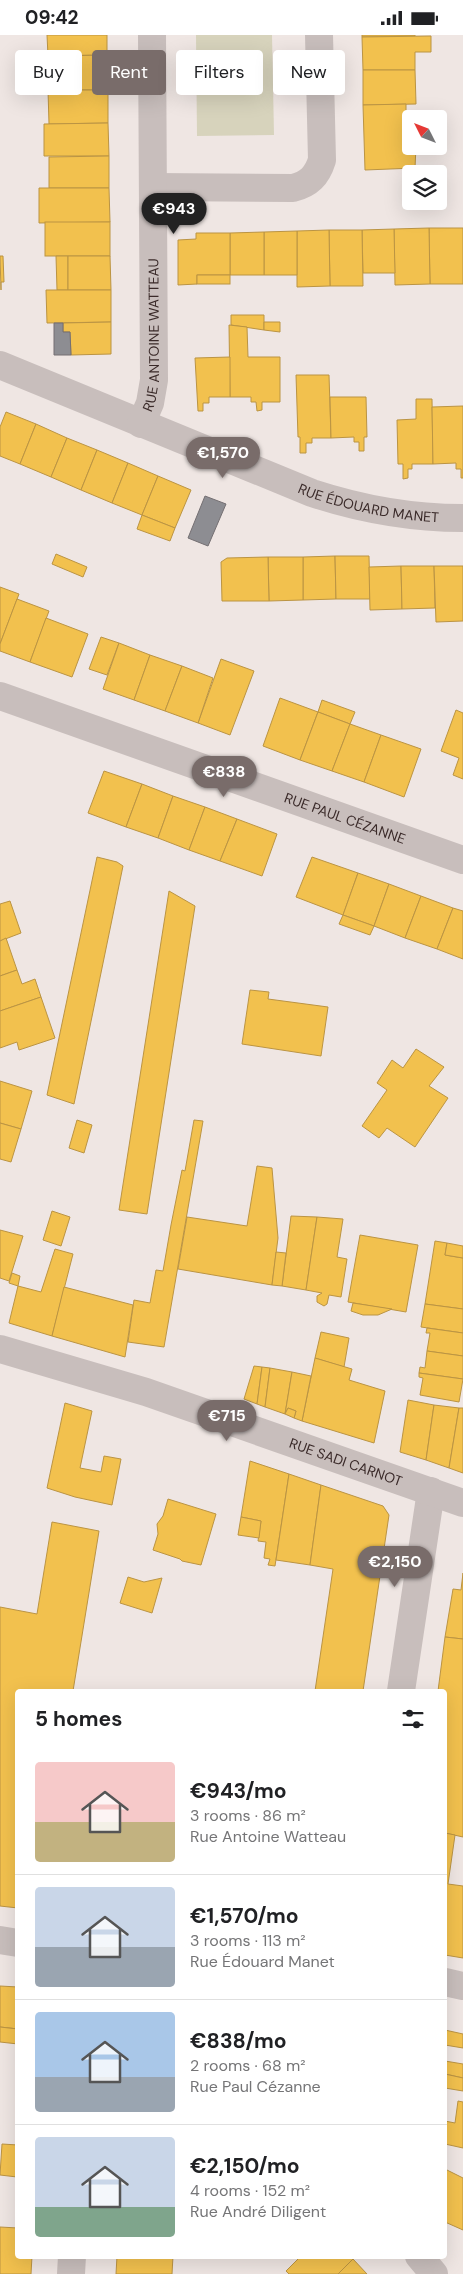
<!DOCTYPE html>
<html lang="en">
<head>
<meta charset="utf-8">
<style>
  :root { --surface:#fff; --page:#f6f6f6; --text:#202124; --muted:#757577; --line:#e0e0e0; --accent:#796c6a }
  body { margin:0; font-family:"DM Sans",sans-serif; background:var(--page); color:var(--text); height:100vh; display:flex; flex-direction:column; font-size:19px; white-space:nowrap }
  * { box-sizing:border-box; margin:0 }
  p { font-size:16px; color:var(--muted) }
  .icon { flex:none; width:28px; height:28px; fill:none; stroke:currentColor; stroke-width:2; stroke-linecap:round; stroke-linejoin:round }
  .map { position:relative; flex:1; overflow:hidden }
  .sheet { position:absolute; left:15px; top:1654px; width:432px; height:570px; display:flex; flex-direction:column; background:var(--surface); border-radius:5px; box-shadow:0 5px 20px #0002 }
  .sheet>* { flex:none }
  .top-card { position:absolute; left:15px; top:15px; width:434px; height:45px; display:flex; gap:10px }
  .needle { width:32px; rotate:312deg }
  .buttons { position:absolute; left:402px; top:75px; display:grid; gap:10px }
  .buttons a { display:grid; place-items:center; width:45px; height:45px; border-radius:5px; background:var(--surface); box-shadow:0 5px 20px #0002; font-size:25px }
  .price { position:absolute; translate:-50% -42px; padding:0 11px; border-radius:18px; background:var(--accent); color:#fff; font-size:16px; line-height:32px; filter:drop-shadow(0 1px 2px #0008) }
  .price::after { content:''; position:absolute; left:50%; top:30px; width:15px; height:11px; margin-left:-8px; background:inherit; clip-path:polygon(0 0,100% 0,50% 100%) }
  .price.selected { background:#222; color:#fff }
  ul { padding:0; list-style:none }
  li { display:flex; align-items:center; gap:15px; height:125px; padding:0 20px }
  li+li { border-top:1px solid var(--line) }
  li span { display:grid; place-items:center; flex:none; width:140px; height:100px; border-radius:5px; color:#555 }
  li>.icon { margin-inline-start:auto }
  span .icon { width:60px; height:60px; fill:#fffc; stroke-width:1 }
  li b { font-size:21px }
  h2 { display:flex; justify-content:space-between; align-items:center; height:60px; padding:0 20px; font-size:21px }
  .pill { padding:0 18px; border-radius:5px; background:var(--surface); box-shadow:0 5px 20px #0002; font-size:18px; line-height:45px }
  .pill.selected { background:var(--accent); color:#fff }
  .status { display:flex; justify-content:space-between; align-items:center; height:35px; padding:0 25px; background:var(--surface); direction:ltr }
  .status svg { height:14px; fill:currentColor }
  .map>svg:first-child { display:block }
  .green { fill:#d7d3bc }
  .homes { fill:#f2c14e; stroke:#bb9443 }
  .industry { fill:#8d8d92; stroke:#746f72 }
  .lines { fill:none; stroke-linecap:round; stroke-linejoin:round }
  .minor { stroke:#c8bebc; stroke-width:28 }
  .tertiary { stroke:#c8bebc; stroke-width:28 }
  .labels { text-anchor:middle; stroke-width:5; stroke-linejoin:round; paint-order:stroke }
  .street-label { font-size:14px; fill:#3a2a29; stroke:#fbefeb }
</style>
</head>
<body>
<div class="status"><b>09:42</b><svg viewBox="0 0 49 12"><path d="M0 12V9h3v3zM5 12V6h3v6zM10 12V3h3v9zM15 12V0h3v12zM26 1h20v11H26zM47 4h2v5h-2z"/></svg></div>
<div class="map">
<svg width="463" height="2239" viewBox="0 0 463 2239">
  <rect width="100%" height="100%" fill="#efe6e3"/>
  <!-- green -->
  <path class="green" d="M196,0H272L274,100L197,101Z"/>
  <!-- homes -->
  <g class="homes">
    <path d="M47,0H107V20L48,21Z"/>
    <path d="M362,0H415V1L362,2Z"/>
    <path d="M431,1V17H415V35H363L362,2Z"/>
    <path d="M107,20L108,55H48V21Z"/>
    <path d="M363,35H415L416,69L363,70Z"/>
    <path d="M48,55H108V88L49,89Z"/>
    <path d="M406,69V103H411V111H416L415,133L365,135L363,70Z"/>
    <path d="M108,88L109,121H44V89Z"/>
    <path d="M109,121V153H49V122Z"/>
    <path d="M39,153H109L110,187L39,188Z"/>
    <rect x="45" y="187" width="65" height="34"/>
    <path d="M429,193H463V249H430Z"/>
    <path d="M429,193L430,249L395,250L394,194Z"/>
    <path d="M394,194L395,238H363L362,195Z"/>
    <path d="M329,195H362L363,251H330Z"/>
    <path d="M329,195L330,251L297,252V196Z"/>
    <path d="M297,196V240H264V197Z"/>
    <path d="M264,197V240H230V198Z"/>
    <path d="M196,198H230V240H197V249L178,250V205L196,204Z"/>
    <path d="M0,221H3L4,247H1V255Z"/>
    <path d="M56,221H68V255H57Z"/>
    <path d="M68,221H110L111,255H68Z"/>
    <rect x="197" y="240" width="33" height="9"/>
    <path d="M46,255H111V287L47,288Z"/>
    <path d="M231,280H264V295L231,290Z"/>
    <path d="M111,287V319L71,320L70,297H63V288Z"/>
    <path d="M264,287H280V297L264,295Z"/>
    <path d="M229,290L247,292L248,322H280V367H262V375L257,376L256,367H251V362H230Z"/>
    <path d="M230,322V362H209V368H203V376H198L195,323Z"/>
    <path d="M296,340H329L331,403H312V408H306V418H300V402H298Z"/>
    <path d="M330,362H366L367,402H364V416H359V407H354V402L331,403Z"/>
    <path d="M416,364H432L433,429H412V434H408V443L403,444V429H398L397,385L416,384Z"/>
    <path d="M463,371V443H461V434H456V428L433,429L432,372Z"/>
    <path d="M6,377L36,389L20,429L0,421V392Z"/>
    <path d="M36,389L67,403L51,442L20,429Z"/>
    <path d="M67,403L97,415L81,455L51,442Z"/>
    <path d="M97,415L128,428L112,468L81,455Z"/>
    <path d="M128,428L158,441L142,480L112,468Z"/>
    <path d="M158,441L191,455L175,493L142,480Z"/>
    <path d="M142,480L175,493L170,506L137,494Z"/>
    <path d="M56,519L87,532L83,542L52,529Z"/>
    <path d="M335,521L336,564L303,565V522Z"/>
    <path d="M335,521H369L370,564H336Z"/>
    <path d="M268,522H303V565L269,566Z"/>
    <path d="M268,522L269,566H222L221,527L227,523Z"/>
    <path d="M401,531L402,574L370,575L369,532Z"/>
    <path d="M401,531H434L435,573L402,574Z"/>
    <path d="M434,531H463V586L436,587Z"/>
    <path d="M0,552L19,559L0,609Z"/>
    <path d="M17,564L49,576L30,627L0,616V609Z"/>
    <path d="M46,583L88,599L72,642L30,627Z"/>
    <path d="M101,602L119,608L107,640L89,634Z"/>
    <path d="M119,608L150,620L134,665L103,654Z"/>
    <path d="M150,620L182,631L165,676L134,665Z"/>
    <path d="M221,624L254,636L230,700L198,688Z"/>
    <path d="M182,631L213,643L198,688L165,676Z"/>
    <path d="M280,663L318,677L300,725L263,711Z"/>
    <path d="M322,665L355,677L350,689L318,677Z"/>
    <path d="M456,675L463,678V744L453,740L459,723L441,716Z"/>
    <path d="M318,677L350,689L332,736L300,725Z"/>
    <path d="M350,689L381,700L364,747L332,736Z"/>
    <path d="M381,700L421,714L404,762L364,747Z"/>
    <path d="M104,736L142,749L126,792L88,778Z"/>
    <path d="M142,749L173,761L158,803L126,792Z"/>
    <path d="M173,761L205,772L189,815L158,803Z"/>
    <path d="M205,772L237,784L220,826L189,815Z"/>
    <path d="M237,784L277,799L262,841L220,826Z"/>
    <path d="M97,822L117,827L123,831L74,1069L47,1060Z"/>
    <path d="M312,822L358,838L343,880L296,862Z"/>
    <path d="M358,838L389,849L374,891L343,880Z"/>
    <path d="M389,849L421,861L405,903L374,891Z"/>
    <path d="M169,856L195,871L147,1179L119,1175Z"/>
    <path d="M421,861L453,873L437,914L405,903Z"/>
    <path d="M10,866L21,898L0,906V869Z"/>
    <path d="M453,873L463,876V924L437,914Z"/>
    <path d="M343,880L374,891L370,900L339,889Z"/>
    <path d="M6,903L17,935L0,941V906Z"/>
    <path d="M17,935L22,949L35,944L41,962L0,976V941Z"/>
    <path d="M250,955L269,957L268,964L328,972L321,1021L242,1009Z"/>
    <path d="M41,962L55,1003L19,1015L17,1007L0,1013V976Z"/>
    <path d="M416,1014L444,1032L429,1051L448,1063L415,1112L387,1093L379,1103L362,1091L387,1055L377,1048L392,1025L403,1033Z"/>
    <path d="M0,1046L32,1056L21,1094L0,1088Z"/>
    <path d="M77,1085L92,1090L84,1118L69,1113Z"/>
    <path d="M194,1085L203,1086L164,1312L128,1307L134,1265L150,1268L156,1235L163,1236L171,1190L182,1135L185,1136Z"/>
    <path d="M0,1088L21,1094L11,1127L0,1124Z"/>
    <path d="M257,1131L272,1133L278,1203L272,1250L178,1234L187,1182L247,1191Z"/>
    <path d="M52,1176L70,1182L61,1211L43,1205Z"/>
    <path d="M291,1181L317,1182L306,1255L282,1251Z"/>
    <path d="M317,1182L343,1184L337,1222L347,1224L341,1262L329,1260L327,1269L324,1271L317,1267V1261L322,1258L306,1255Z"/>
    <path d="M0,1195L23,1201L9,1246L0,1243Z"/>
    <path d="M360,1200L418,1210L406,1277L348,1267Z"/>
    <path d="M435,1206L447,1208L445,1220L463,1223V1274L425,1269Z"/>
    <path d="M447,1208L463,1211V1223L445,1220Z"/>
    <path d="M55,1214L73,1219L52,1301L9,1288L18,1251L41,1257Z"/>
    <path d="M276,1217L286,1218L282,1251L272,1250Z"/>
    <path d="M12,1238L20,1241L18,1251L9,1248Z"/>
    <path d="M64,1252L133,1270L125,1322L52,1301Z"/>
    <path d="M353,1268L392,1274L378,1280H363L351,1276Z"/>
    <path d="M425,1269L463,1274V1298L421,1292Z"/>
    <path d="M427,1293L463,1298V1321L427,1316L430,1298H426Z"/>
    <path d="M321,1297L349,1303L344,1332L315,1323Z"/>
    <path d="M427,1316L463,1321V1344L419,1338L420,1332L425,1333Z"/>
    <path d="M315,1323L352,1334L349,1345L385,1356L374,1408L302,1386Z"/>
    <path d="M254,1331L262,1332L257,1369L244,1364Z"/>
    <path d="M262,1332L270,1333L265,1372L257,1369Z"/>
    <path d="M270,1333L292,1337L285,1379L265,1372Z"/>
    <path d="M292,1337L311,1341L302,1386L294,1383L296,1376L288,1373L285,1379Z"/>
    <path d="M419,1338L463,1344L459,1367L420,1360L423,1343L419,1342Z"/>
    <path d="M408,1365L434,1370L426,1425L400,1417Z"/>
    <path d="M65,1368L92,1376L80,1433L101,1437L104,1421L121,1424L112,1470L75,1462L47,1453Z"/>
    <path d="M434,1370L459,1373L449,1433L426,1425Z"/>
    <path d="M288,1373L296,1376L294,1383L285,1379Z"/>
    <path d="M459,1373H463V1438L449,1433Z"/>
    <path d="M250,1426L289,1439L275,1531L268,1530L270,1524L264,1523L266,1507L258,1506L261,1486L241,1482Z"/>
    <path d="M289,1439L321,1450L310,1530L276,1525Z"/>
    <path d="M321,1450L383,1471L389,1480L363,1656H315L333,1534L310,1530Z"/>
    <path d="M168,1464L216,1479L201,1530L182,1526L180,1524L153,1515L158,1499L157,1489L163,1481Z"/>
    <path d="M241,1482L261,1486L259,1503L238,1500Z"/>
    <path d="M52,1487L99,1496L73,1656H18V1873L0,1871V1572L37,1579Z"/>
    <path d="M463,1538V1604L445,1602L453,1554L461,1555Z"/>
    <path d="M128,1542L144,1547L162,1543L152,1578L120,1568Z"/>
    <path d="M445,1602L463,1604V1802L445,1798V1656H438Z"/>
    <path d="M445,1798L455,1800L448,1849L463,1851V1923L445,1920Z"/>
    <path d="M0,1951L18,1952V1994L0,1992Z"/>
    <path d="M0,1992L18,1994V2009L0,2007Z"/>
    <path d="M445,1995L463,1999V2013L445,2010Z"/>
    <path d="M445,2026L463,2029V2043L445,2039Z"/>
    <path d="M445,2039L463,2043V2056L445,2053Z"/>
    <path d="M458,2066L463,2067V2113L445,2109V2086L455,2088Z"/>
    <path d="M2,2109L18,2110L17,2142L0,2140Z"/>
    <path d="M445,2134L463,2143V2195L445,2187Z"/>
    <path d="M0,2192L18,2193V2221H32L31,2239H0Z"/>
    <path d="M117,2221H173L172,2239H116Z"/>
    <path d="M301,2221H351L353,2224L338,2239H289L286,2236Z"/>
    <path d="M353,2224L367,2239H338Z"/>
  </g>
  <!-- industry -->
  <g class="industry">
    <path d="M54,288H63V297H70L71,320H54Z"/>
    <path d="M205,461L226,469L208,511L188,503Z"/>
  </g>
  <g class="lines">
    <!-- minor -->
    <g class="minor">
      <path d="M153,152L293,153C309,149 317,141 322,125L319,0"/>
      <path id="s1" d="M0,330L312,458C361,474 411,483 463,483"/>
      <path id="s2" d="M141,389L150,368L154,345L152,0"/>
      <path id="s3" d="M0,661L463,825"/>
      <path d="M401,1656L431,1456"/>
      <path d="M0,1905L18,1908"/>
      <path d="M445,1947L463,1951"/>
      <path d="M419,2221L434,2239"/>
      <path d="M71,2239L72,2221"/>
    </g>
    <!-- tertiary -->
    <path class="tertiary" id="s4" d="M0,1314L146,1357L463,1468"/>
  </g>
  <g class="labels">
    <!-- street labels -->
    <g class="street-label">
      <text dy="5" stroke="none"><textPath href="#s2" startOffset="91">RUE ANTOINE WATTEAU</textPath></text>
      <text dy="5" stroke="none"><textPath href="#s1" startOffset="395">RUE ÉDOUARD MANET</textPath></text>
      <text dy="5" stroke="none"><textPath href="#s3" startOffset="366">RUE PAUL CÉZANNE</textPath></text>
      <text dy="5" stroke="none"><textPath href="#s4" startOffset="364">RUE SADI CARNOT</textPath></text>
    </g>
  </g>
</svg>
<div class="buttons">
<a><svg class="needle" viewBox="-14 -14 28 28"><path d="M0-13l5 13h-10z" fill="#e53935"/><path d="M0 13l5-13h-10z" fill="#757577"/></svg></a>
<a><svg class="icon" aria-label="layers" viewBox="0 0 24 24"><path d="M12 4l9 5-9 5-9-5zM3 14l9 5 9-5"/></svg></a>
</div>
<b class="price selected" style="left:174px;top:200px">€943</b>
<b class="price" style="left:223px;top:444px">€1,570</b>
<b class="price" style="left:224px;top:763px">€838</b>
<b class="price" style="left:227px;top:1407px">€715</b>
<b class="price" style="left:395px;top:1553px">€2,150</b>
<div class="top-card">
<a class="pill">Buy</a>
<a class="pill selected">Rent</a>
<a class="pill">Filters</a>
<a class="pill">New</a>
</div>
<section class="sheet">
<h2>5 homes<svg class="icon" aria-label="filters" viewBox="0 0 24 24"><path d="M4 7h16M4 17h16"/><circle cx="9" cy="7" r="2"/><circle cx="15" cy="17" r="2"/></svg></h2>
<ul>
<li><span style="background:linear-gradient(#f6c9c9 60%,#c2b280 0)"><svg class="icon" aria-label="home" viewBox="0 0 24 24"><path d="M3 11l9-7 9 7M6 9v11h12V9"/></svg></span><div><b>€943/mo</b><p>3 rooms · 86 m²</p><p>Rue Antoine Watteau</p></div></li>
<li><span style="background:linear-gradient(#c9d6e8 60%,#9aa5b1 0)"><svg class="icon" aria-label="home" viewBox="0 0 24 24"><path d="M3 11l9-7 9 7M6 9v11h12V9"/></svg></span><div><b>€1,570/mo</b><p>3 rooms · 113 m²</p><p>Rue Édouard Manet</p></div></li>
<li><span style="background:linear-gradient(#a9c7e8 65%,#9aa5b1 0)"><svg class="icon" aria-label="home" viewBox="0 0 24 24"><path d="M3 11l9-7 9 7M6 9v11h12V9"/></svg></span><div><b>€838/mo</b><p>2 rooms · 68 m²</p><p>Rue Paul Cézanne</p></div></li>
<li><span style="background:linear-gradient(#c9d6e8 70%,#7fa58c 0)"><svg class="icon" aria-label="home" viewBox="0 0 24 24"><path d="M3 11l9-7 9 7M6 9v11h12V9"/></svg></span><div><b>€2,150/mo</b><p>4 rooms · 152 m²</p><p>Rue André Diligent</p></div></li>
</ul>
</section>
</div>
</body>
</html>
